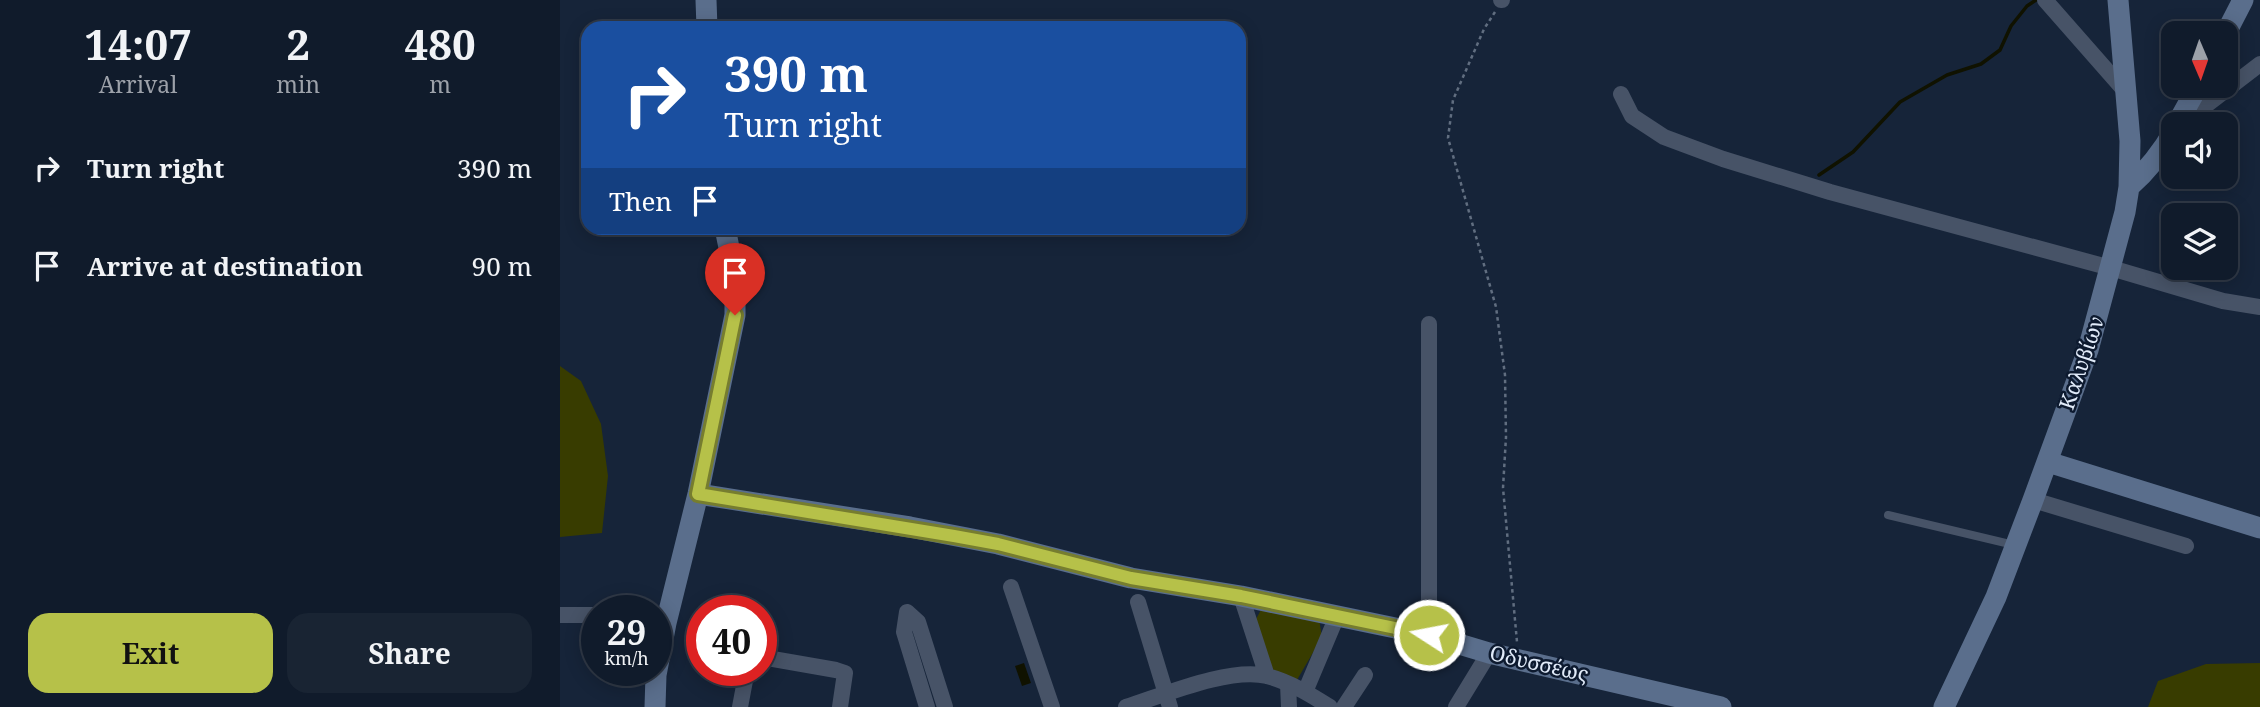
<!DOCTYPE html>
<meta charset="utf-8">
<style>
:root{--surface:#101b2b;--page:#192433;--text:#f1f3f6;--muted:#9ca1a9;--line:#303947;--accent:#b6c149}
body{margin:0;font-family:"Noto Serif",serif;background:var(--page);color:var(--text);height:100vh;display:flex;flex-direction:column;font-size:26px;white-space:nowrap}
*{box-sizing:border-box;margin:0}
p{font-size:23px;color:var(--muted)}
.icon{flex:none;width:38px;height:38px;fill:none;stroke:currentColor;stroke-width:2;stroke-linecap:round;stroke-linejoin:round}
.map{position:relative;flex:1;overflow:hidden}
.drawer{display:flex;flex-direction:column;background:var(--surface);width:560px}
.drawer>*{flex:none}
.banner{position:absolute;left:21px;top:21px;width:665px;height:214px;border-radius:21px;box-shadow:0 4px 18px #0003,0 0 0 2px var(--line);background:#1a4fa0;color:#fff;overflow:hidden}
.needle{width:46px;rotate:178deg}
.controls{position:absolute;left:1601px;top:21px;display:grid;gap:14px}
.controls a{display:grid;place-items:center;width:77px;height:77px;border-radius:14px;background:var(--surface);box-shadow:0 4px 18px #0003,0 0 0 2px var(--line);font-size:35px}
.speed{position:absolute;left:21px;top:595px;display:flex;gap:14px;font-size:35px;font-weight:700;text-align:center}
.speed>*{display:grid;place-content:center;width:91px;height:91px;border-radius:50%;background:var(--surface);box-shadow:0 4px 18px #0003,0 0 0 2px var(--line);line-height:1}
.speed small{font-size:18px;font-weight:400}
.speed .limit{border:10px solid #d22;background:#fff;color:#111}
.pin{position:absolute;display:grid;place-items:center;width:60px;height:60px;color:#fff;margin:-72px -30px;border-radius:50% 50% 50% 0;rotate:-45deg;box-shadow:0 0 7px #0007}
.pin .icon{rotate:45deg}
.me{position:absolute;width:77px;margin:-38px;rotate:281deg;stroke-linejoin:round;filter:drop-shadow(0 0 5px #0008)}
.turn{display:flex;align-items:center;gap:24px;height:147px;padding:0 28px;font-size:32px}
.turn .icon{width:91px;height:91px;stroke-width:2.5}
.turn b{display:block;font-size:49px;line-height:60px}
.then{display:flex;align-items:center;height:66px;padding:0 28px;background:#0003;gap:14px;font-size:26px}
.eta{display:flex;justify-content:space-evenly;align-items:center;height:119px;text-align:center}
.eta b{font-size:42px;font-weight:700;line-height:49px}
.primary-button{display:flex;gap:14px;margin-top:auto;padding:14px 28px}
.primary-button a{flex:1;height:80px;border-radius:21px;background:var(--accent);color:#111;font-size:28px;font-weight:700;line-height:80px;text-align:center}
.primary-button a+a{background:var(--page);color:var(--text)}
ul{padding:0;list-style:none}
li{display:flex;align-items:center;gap:21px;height:98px;padding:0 28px}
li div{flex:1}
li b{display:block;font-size:26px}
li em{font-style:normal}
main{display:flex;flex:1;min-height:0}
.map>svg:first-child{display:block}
</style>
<main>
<section class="drawer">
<div class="eta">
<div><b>14:07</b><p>Arrival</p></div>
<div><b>2</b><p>min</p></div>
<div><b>480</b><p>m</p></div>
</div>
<ul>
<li><svg class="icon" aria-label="right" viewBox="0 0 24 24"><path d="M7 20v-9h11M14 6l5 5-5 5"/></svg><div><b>Turn right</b></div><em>390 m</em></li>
<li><svg class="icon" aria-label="arrive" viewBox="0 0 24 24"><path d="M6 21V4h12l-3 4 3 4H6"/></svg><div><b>Arrive at destination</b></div><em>90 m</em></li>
</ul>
<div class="primary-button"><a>Exit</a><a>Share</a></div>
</section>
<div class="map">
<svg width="1700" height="707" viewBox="0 0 1700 707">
<rect width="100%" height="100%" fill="#162439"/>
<path fill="#383c00" d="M0,366L21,381L41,424L48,476L42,533L0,537Z
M703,606L759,619L762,637L737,680L711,669L695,621Z
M1700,663V707H1588L1598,681L1646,664Z"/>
<path fill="#101200" d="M464,663L471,683L462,686L455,666Z"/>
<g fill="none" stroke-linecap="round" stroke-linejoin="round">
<path stroke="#101200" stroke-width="3.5" d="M1259,175L1293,152L1340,102L1387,75L1421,64L1440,50L1451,26L1467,6L1476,0"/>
<path stroke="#616e80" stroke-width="2.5" stroke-dasharray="3.5 3.5" stroke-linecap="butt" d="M935,12L924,29L893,100L888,138L936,307L945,375L946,437L943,488L957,642"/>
<path stroke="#475367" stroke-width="8" d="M1328,515L1454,545"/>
<path stroke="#475367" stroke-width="16" d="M941,0H942
M1485,0L1565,91
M1061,94L1072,116L1104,137L1163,159L1270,192L1551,268L1663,301L1700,307
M1621,117L1640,110L1700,64
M869,324V635
M1473,500L1626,546
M451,587L492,707
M681,596L707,676
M578,602L610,707
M0,615H37
M201,657L276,670L285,673L280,707
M728,684L729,707
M745,692L777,616
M180,707L187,670
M367,707L344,632L347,612L358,622L385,707
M566,707C604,695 669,667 707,676C730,682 751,695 770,707
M784,707L805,675
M896,707L929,653"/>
<path stroke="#5a6e8c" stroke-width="21" d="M146,0L147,28
M1666,33L1683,0
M1617,124L1638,86
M1569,187C1588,170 1601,154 1614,131
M1488,462L1700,528
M138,494L350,527L438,544L571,578L681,596L869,635L929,653L1161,707
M95,707L96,675L106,623L138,494L175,315V277L165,228
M1384,707L1436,597L1473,500L1528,350L1565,212L1569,187L1570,141L1558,0"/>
</g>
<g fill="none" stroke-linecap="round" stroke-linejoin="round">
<defs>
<path id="route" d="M175,315L138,494L394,536L438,544L571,578L681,596L869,635"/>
</defs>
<use href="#route" stroke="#767d2f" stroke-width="18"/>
<use href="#route" stroke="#b6c149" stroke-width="12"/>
</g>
<g text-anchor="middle" stroke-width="5" stroke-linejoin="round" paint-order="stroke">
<g font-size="21" fill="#e1ebf9" stroke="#0d1a2f">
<text transform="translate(1522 363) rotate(-71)" y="7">Καλυβίων</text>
<text transform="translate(979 664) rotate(13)" y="7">Οδυσσέως</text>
</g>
</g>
</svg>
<div class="controls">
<a><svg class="needle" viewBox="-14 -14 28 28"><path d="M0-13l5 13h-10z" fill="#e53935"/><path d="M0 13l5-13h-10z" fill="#9ca1a9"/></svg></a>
<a><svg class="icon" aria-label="sound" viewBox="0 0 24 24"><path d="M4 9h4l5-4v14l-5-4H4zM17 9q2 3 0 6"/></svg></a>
<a><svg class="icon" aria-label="layers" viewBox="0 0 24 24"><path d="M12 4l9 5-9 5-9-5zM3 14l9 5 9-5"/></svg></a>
</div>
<div class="speed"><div>29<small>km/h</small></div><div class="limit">40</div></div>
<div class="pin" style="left:175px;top:315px;background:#d93025"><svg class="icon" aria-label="arrive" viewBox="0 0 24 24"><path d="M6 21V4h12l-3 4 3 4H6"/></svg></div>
<svg class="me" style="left:869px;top:635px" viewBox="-20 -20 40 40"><circle r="17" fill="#b6c149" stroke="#fff" stroke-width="3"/><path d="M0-11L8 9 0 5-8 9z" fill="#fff"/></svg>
<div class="banner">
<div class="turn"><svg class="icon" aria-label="right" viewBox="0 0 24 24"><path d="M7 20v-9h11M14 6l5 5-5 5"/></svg><div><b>390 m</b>Turn right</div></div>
<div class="then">Then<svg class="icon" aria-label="arrive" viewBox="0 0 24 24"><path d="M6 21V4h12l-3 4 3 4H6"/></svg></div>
</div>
</div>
</main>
